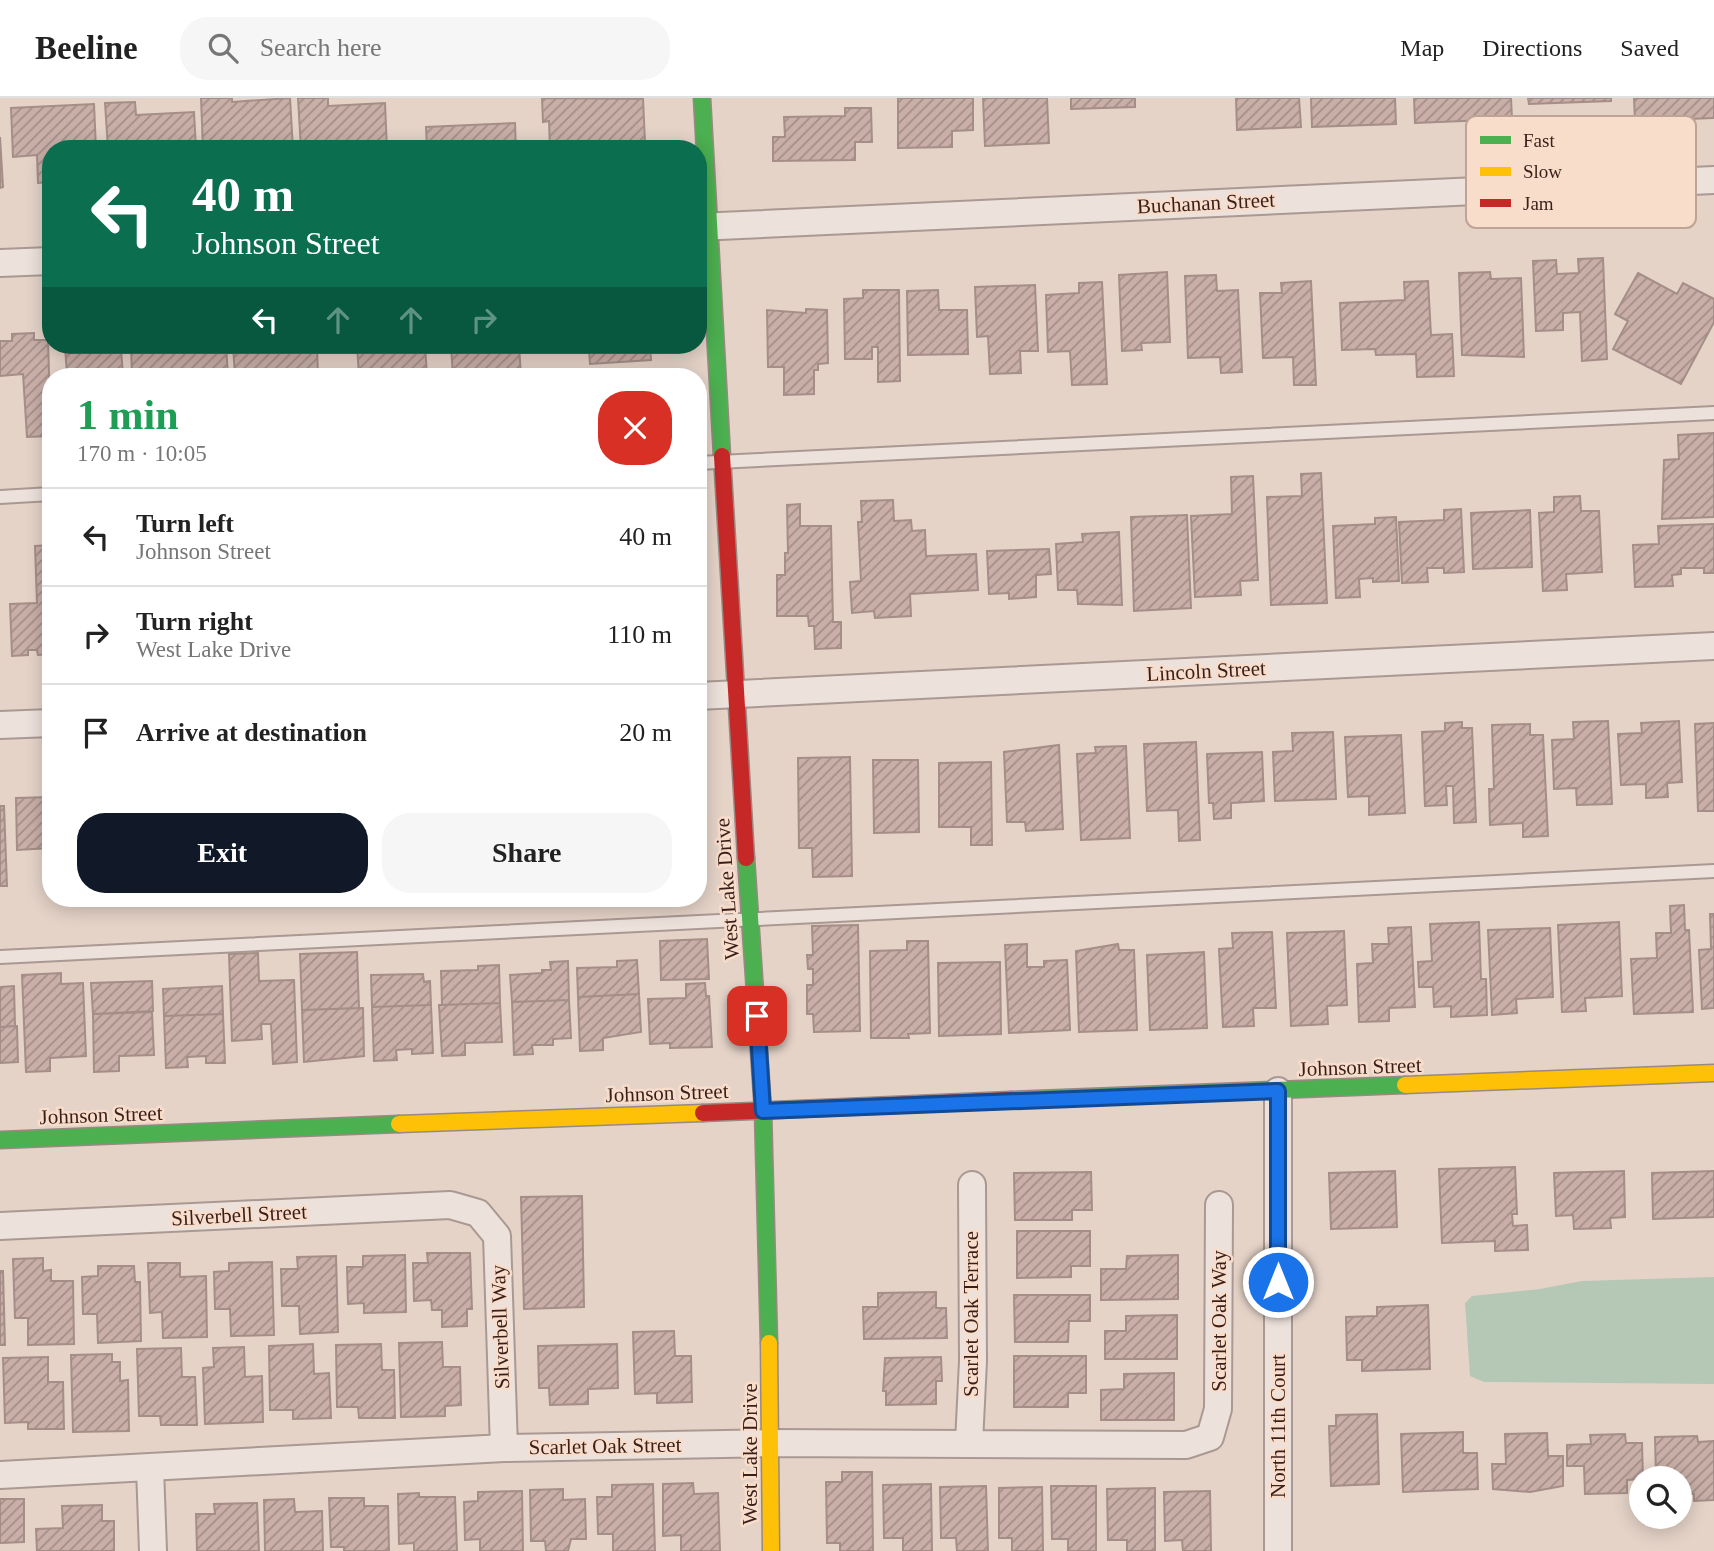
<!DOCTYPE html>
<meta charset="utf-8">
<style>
:root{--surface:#fff;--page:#f6f6f6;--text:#222;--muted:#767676;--line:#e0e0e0;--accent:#111827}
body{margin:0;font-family:"Times New Roman",serif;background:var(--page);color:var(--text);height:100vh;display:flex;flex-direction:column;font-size:26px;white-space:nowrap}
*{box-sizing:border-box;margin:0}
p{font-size:23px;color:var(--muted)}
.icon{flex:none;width:38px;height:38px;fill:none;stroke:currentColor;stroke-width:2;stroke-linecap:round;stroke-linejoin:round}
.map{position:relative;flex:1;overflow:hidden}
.side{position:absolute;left:42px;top:270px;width:665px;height:539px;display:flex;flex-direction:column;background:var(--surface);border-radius:28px;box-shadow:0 4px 18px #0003}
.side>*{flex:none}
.hud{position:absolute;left:42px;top:42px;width:665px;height:214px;border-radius:28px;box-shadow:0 4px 18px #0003;background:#0b6e4f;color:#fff;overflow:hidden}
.tools{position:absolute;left:1629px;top:1368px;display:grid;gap:14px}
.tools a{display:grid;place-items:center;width:63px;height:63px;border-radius:50%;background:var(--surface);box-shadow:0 4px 18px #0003;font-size:35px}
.pin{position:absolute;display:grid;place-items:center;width:60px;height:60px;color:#fff;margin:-30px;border-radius:14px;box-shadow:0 4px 10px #0006}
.me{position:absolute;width:77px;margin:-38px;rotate:0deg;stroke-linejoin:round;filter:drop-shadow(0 0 5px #0008)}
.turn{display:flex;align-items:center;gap:24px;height:147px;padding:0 35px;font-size:32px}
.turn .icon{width:91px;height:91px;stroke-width:2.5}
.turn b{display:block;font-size:49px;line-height:60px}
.lanes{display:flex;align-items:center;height:66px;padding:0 35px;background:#0003;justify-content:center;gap:35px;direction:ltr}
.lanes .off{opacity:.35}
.round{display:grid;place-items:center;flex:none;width:74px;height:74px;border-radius:28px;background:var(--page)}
.overview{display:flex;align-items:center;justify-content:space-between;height:119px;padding:0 35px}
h1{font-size:42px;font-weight:800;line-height:52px;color:#1e9e55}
.cta{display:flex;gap:14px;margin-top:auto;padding:14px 35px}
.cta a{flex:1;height:80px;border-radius:28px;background:var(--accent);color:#fff;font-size:28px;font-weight:800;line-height:80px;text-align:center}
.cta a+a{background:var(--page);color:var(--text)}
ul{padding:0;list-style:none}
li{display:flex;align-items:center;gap:21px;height:98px;padding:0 35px;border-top:2px solid var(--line)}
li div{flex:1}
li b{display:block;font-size:26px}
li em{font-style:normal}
header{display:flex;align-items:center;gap:42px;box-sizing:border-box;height:98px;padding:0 35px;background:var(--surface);border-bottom:2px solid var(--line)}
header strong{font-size:33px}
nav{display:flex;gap:38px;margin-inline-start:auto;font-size:24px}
.search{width:490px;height:63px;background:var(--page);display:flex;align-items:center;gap:18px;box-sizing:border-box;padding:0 24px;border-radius:28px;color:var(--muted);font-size:26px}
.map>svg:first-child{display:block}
</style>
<header>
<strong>Beeline</strong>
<div class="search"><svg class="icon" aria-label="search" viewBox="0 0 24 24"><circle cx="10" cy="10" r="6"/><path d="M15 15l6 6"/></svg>Search here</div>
<nav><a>Map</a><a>Directions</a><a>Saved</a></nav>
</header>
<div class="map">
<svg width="1714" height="1453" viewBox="0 0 1714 1453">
<defs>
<pattern id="building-hatch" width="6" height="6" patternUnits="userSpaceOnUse" patternTransform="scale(1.75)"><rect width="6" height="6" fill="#c9afa8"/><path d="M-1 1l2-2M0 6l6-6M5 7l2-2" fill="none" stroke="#a48e88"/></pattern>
</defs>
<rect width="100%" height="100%" fill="#e5d3c8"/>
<path fill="#b5c7b5" d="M1714,1179V1286L1484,1284L1470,1278L1465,1205L1472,1198L1540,1191L1582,1183Z"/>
<path fill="url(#building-hatch)" stroke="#a58e88" stroke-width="2" d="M201,0H232V4L290,0L293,51H203Z
M298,0H328V8L385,5L387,51H301Z
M542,0L643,1L645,44L612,46V51H550L549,23L543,24Z
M898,0H973V32L952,33V49L898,50Z
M983,0H1047L1049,45L985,48Z
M1071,0H1135V9L1071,11Z
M1236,0H1299L1301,29L1237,32Z
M1311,0H1395L1396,26L1312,29Z
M1414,0H1511L1512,21L1415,25Z
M1528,0H1611V3L1529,6Z
M1634,0H1714V20L1635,23Z
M135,4L136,17L194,14L196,51H108L105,5Z
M94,6L96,51H51V84L38,85L37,57L13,59L11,10Z
M845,10H871L872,44H855V62L773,63V39H785L784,19L845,18Z
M515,25L516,51H427L426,29Z
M0,39L3,89L0,90Z
M1603,160L1607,261L1582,263L1580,214L1563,215V232L1536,233L1533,163L1556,162L1557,176L1579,175L1578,161Z
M1167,174L1170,244L1141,245L1142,252L1122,253L1119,177Z
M1490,174L1491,181L1521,180L1524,259L1462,257L1459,175Z
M1638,175L1677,196L1683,185L1714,201V224L1681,286L1613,251L1628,223L1615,216Z
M1216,177L1217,193L1238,192L1242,274L1221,275L1220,259L1188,260L1185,178Z
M1311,183L1316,287H1294L1293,259L1263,260L1260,195H1282L1281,185Z
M1428,183L1431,237L1452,236L1454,278L1417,279L1416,256L1376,257L1375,251L1342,252L1340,205L1405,202L1404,184Z
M1102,184L1107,286L1072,287L1070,253L1048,254L1046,197L1079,195V185Z
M1035,187L1038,253H1020L1021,275L990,276L988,238L977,239L975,189Z
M863,192H899L900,283L878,284V249H872V261H845L844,201L863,200Z
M938,192L939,212H967L968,256L908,257L907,193Z
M806,211L827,212L828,265L818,266V272H814V296L784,297V269H768L767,212L806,215Z
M34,235V242H48L51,338L27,339L23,276L0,278V243H12V236Z
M65,247H92L93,252L121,251L123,278H67Z
M131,247H226L228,278H132Z
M233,247H264V252L317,249L318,278H235Z
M357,247H425L427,278H359Z
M451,247H519L521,278H453Z
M549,247H650L651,262L590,266L589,251L549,253Z
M1714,335V419L1662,421L1664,362L1679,361L1678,337Z
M1321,375L1327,505L1271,507L1267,399L1302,398L1301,376Z
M1253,378L1258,482L1240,483L1241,497L1195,499L1191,418L1232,416L1231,379Z
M1580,398L1581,413H1599L1602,474L1566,476L1567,492L1543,493L1539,415L1554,414V399Z
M893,402L894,423L911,422L912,433L925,432L926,458L976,456L978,492L910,496L911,518L875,520L874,513L852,515L850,484L861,483L858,424H862L861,403Z
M800,406V428H831L833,524H841V550L815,551L814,528H809L808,518H777V477H785V455H788L787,407Z
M1461,411L1464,474L1444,475V470H1427L1428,484L1402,485L1399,424L1444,422V412Z
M1530,412L1532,469L1473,471L1471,415Z
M1187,417L1191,510L1134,513L1131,419Z
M1396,419L1399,483L1373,484V480L1359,481L1360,499L1336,500L1333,428L1375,426V420Z
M1714,426V475H1704V470H1681V476L1672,477L1673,488L1635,489L1633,447L1659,446L1658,428Z
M1119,434L1122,507L1078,506L1077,492H1058L1056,446L1083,444L1082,436Z
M51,447V556L38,557L37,552H28V557L12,558L10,506L37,505L35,448Z
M1049,451L1051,476L1036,477V499L1009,501V495L989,496L987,453Z
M1608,623L1612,706L1577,707L1576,690L1554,691L1552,642L1574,641L1573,624Z
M1679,623L1682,684L1667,685L1668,699L1646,700V686L1621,687L1618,636L1642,635L1641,625Z
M1462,624V630H1472L1476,724L1454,725L1453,688H1446L1447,707L1425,708L1422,634L1445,633V625Z
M1714,625V713H1698L1695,626Z
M1530,626V637H1543L1548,738L1523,739V725L1490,727L1489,691H1494L1492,627Z
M1333,634L1336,701L1275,703L1273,654L1293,653L1292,635Z
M1401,637L1405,715L1369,717V698L1348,699L1345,639Z
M1196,644L1200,742L1179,743L1178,712L1147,713L1144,646Z
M1059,647L1063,731L1026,733L1025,724H1007L1004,654Z
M1126,648L1130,740L1081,742L1077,656L1096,655L1095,649Z
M1262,654L1264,703L1231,705V720L1214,721L1213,705H1209L1207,656Z
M850,659L852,778L813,779L812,750H799L798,660Z
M873,662H918L919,734L874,735Z
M991,664L992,747H971V729H939V665Z
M51,699V750L17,752L16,700Z
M0,708H4L7,788H0Z
M1684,807L1685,832H1689L1693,914L1634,916L1631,861L1657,860L1656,835H1671L1670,808Z
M1710,816H1714V910L1702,911L1699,852L1711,851Z
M1479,824L1481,881H1486L1487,917L1451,919V908L1434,909L1433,889H1419L1418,864L1432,863L1430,826Z
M1619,824L1622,898L1585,900L1586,913L1562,914L1558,827Z
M858,827L860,933L814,934L813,916H807V887H813V871H808L807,857H813L812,828Z
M1411,829L1415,909L1389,910V923L1359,924L1357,866L1373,865L1372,846H1389L1388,830Z
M1550,830L1553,899L1516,901L1517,915L1492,917L1488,832Z
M1344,833L1347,907L1327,908L1328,926L1291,928L1287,835Z
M1272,834L1276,910H1253L1254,928L1223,929L1219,851L1233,850L1232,835Z
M707,841L709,881L661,882L660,843Z
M907,843H928L930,935L908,936L909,940H871L870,853L907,852Z
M1027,846V869H1044V863L1067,862L1070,932L1009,935L1005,847Z
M1118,846L1119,852H1134L1137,932L1079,934L1076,853Z
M357,854L359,910L302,912L300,856Z
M1204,854L1207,930L1150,932L1147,857Z
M258,855L259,883L294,882L297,964L273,966L271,926H261L262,941L232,943L229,856Z
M637,862L639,896L578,899L577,870L617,869V863Z
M568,863L569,902L512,904L510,877L542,875V872H551L550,864Z
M1000,864L1001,936L939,938L938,865Z
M499,867L500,905L442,907L441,873L478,872V868Z
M61,875V886L83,885L86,958L50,960V973L26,974L22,877Z
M423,876L424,884L430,883L431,907L372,909L371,877Z
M152,883L153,913L93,916L91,885Z
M705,885L706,898H709L712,949L670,950V945L650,946L648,901L686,900V886Z
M14,888L15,928L0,929V889Z
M222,888L223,916L164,918L163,891Z
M639,896L641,934L603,940V952L580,953L578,899Z
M569,902L571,940L553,941V947H532L533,956L514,957L512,904Z
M500,905L502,944L465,945V957L442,958L439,907Z
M431,907L433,955L412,956V951L396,952L397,962L374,963L372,909Z
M363,910L364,958L304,964L302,912Z
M152,914L154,957L119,958V973L94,974L93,916Z
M223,916L225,965H206V958L187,959L188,969L166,970L164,918Z
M17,928L18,964L0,965V929Z
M1515,1069L1517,1116H1512L1513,1128L1527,1127L1528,1152L1495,1153V1143L1442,1145L1439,1071Z
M1395,1073L1397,1129L1331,1131L1329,1075Z
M1624,1073L1625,1119L1610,1120L1611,1130L1574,1131L1573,1117L1556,1118L1554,1075Z
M1714,1073V1119L1653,1121L1652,1075Z
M1091,1074L1092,1112H1072V1122H1015L1014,1075Z
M582,1098L584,1209L524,1211L521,1099Z
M1017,1133H1090V1168H1071V1179L1017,1180Z
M427,1155H470L472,1211H467V1228L442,1229V1212H432L431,1202L414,1203L413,1165H428Z
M405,1157L406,1214L364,1215V1205L348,1206L347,1169H363V1158Z
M1178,1157V1201L1101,1202V1171H1126L1127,1158Z
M336,1158L338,1234L300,1236L299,1208H282L281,1171H298L297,1159Z
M43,1160V1173L51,1172V1183H73L74,1246L28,1247V1220H15L13,1161Z
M272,1164L274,1237L231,1238L230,1211H215L214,1174L229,1173V1165Z
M148,1165H180V1179L206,1178L207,1239L163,1240L162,1214L150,1215Z
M98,1168H134L135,1184H140L141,1243L98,1245L97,1216H83L82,1179L98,1178Z
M0,1173H3L5,1247H0Z
M936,1194V1210H946L947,1240L864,1241L863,1209H878V1195Z
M1014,1197H1090V1223H1069L1068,1244H1015Z
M1428,1207L1430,1271L1362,1273V1262H1347L1346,1219L1377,1218V1209Z
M1177,1217V1261H1105V1233H1126V1218Z
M674,1233L675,1258H691L692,1304L657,1305V1295L635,1296L633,1234Z
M442,1244L443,1269H460L461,1307L445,1308V1318L401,1319L399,1245Z
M313,1246L314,1276L329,1275L331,1320L293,1321V1312H270L269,1248Z
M381,1246L382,1272H394L395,1320H359L358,1309H337L336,1247Z
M617,1246L618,1290L588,1291V1306L550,1307L549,1290H539L538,1248Z
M244,1249L245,1279L262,1278L263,1324L205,1326L203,1270L214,1269L213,1250Z
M181,1250L182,1279H195L197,1327H161L160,1318H139L137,1251Z
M112,1256V1264H120V1283L128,1282L129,1333L73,1334L71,1257Z
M1014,1258H1086V1295H1068V1309H1014Z
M48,1259V1284H63L64,1331H28V1324L5,1325L3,1260Z
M941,1259L942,1283H936V1306L886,1307V1293H883L885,1260Z
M1174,1275V1322H1101V1292L1124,1291V1276Z
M1377,1316L1379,1386L1331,1388L1329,1328H1336V1317Z
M1463,1334V1355H1477L1478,1391L1403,1394L1401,1336Z
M1547,1335L1548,1358H1563V1388L1530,1394L1493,1391L1492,1366H1506L1505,1336Z
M1625,1336L1626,1345H1642L1643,1381L1627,1382V1395L1585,1396L1584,1368H1567V1347L1591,1346L1590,1337Z
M1697,1338L1698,1344L1714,1343V1402L1694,1403V1396H1680V1381H1656L1655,1339Z
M842,1374H872L873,1453H840V1445H827L826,1384H842Z
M693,1385L694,1396L718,1395L720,1453H681V1437L663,1438V1386Z
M653,1386L655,1453H613V1436H598L597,1399H612V1387Z
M931,1386L932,1453H903V1440H884L883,1387Z
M986,1388L988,1453H957L956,1440H941L940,1389Z
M1051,1388H1096V1453H1068V1441H1052Z
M1042,1389L1043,1453H1012V1440H999V1390Z
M1155,1390V1453H1127V1442H1108L1107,1391Z
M563,1391V1402L585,1401L586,1441H571L568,1453H546L545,1443H531L530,1392Z
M522,1393L523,1453H480V1441L465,1442L464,1404L478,1403V1394Z
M1210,1393L1211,1453H1183L1182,1442L1165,1443L1164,1394Z
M419,1395V1399H455L457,1453H414V1445L399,1446L398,1396Z
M329,1400H364V1408H388L389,1453H344V1449H331Z
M0,1401H24V1444L0,1445Z
M294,1401L295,1414L322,1413L323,1453H265L264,1402Z
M257,1405L259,1453H197L196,1416H215L214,1406Z
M102,1407V1423H114V1453H37L36,1431L63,1430L62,1408Z"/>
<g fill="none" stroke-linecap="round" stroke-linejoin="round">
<defs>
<path id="lane" d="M698,365L1714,315
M0,399L51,396
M0,859L1714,773"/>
<path id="street" d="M698,129L1714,82
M0,165L51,163
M698,598L1714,548
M0,627L51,625
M0,1128L450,1107L478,1115L497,1138L504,1350
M969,1345L973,1263L972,1087
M150,1370L153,1453
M0,1377L504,1350L772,1345L1186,1347L1210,1339L1218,1311L1219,1107
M1278,1453V993"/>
<path id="fast" d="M702,0L722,358
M746,760L763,1013L769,1245
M1011,1002L1405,987
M0,1042L399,1026"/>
<path id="slow" d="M1405,987L1714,975
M399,1026L703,1015
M769,1245L771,1453"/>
<path id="jam" d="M722,358L746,760
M703,1015L1011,1002"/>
</defs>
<use href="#lane" stroke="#aa9992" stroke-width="16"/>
<use href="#street" stroke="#aa9992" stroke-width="30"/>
<use href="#fast" stroke="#998982" stroke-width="19"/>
<use href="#slow" stroke="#998982" stroke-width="19"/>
<use href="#jam" stroke="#998982" stroke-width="19"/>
<use href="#lane" stroke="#ece1db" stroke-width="12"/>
<use href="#street" stroke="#ece1db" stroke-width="26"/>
<use href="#fast" stroke="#4caf50" stroke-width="16"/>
<use href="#slow" stroke="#ffc107" stroke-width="16"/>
<use href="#jam" stroke="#c62828" stroke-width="16"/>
</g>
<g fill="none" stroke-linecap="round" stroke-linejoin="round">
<defs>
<path id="route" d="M757,918L763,1013L1278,993V1184"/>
</defs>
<use href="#route" stroke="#114b97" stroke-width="18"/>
<use href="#route" stroke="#1a73e8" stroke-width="12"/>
</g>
<g text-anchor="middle" stroke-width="5" stroke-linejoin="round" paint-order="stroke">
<g font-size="21" fill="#381f1a" stroke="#f9ddcb">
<text transform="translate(1206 105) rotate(-3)" y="7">Buchanan Street</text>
<text transform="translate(1206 573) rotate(-3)" y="7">Lincoln Street</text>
<text transform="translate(727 791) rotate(-94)" y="7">West Lake Drive</text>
<text transform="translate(1360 969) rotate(-2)" y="7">Johnson Street</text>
<text transform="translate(667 995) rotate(-2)" y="7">Johnson Street</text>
<text transform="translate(101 1017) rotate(-2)" y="7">Johnson Street</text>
<text transform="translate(239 1117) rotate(-3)" y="7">Silverbell Street</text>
<text transform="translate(971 1216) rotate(-90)" y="7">Scarlet Oak Terrace</text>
<text transform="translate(1219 1223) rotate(-90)" y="7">Scarlet Oak Way</text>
<text transform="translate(500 1229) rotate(-92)" y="7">Silverbell Way</text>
<text transform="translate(1278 1328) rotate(-90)" y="7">North 11th Court</text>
<text transform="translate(605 1348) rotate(-1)" y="7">Scarlet Oak Street</text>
<text transform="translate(750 1356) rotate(-90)" y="7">West Lake Drive</text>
</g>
</g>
<rect x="1466" y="18" width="230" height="112" rx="10" fill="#f9ddcb" stroke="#bfa496" stroke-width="2"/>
<rect x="1480" y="38" width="31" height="8" fill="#4caf50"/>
<rect x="1480" y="69" width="31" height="9" fill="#ffc107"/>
<rect x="1480" y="101" width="31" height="8" fill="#c62828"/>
<g font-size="19" fill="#381f1a">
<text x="1523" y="49">Fast</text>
<text x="1523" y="80">Slow</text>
<text x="1523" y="112">Jam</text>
</g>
</svg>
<div class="tools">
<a><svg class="icon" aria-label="search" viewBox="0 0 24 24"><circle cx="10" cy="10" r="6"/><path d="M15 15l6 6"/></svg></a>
</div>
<div class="pin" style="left:757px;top:918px;background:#d93025"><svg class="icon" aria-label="arrive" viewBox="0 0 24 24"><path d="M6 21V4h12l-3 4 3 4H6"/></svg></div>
<svg class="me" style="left:1278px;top:1184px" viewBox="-20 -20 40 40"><circle r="17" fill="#1a73e8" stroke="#fff" stroke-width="3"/><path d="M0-11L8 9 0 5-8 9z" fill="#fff"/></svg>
<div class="hud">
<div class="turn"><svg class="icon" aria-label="left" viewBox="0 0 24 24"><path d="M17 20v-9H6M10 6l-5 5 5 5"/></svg><div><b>40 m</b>Johnson Street</div></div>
<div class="lanes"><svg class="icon" aria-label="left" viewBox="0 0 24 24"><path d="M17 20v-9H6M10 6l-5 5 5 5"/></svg><svg class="icon off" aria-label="ahead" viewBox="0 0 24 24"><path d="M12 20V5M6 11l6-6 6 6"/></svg><svg class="icon off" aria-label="ahead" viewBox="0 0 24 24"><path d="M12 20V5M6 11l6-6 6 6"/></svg><svg class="icon off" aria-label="right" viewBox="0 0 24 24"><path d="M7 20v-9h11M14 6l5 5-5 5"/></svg></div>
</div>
<section class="side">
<div class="overview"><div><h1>1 min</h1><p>170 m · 10:05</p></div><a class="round" style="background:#d93025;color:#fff"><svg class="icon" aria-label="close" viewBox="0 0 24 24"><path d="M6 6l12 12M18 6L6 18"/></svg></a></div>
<ul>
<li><svg class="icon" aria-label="left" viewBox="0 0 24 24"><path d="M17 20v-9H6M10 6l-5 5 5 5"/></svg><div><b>Turn left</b><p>Johnson Street</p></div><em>40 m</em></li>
<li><svg class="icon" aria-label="right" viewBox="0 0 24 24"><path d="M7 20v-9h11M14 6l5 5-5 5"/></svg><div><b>Turn right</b><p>West Lake Drive</p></div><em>110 m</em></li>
<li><svg class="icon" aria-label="arrive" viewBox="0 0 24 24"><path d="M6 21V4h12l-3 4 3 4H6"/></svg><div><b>Arrive at destination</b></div><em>20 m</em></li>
</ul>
<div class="cta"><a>Exit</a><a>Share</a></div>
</section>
</div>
